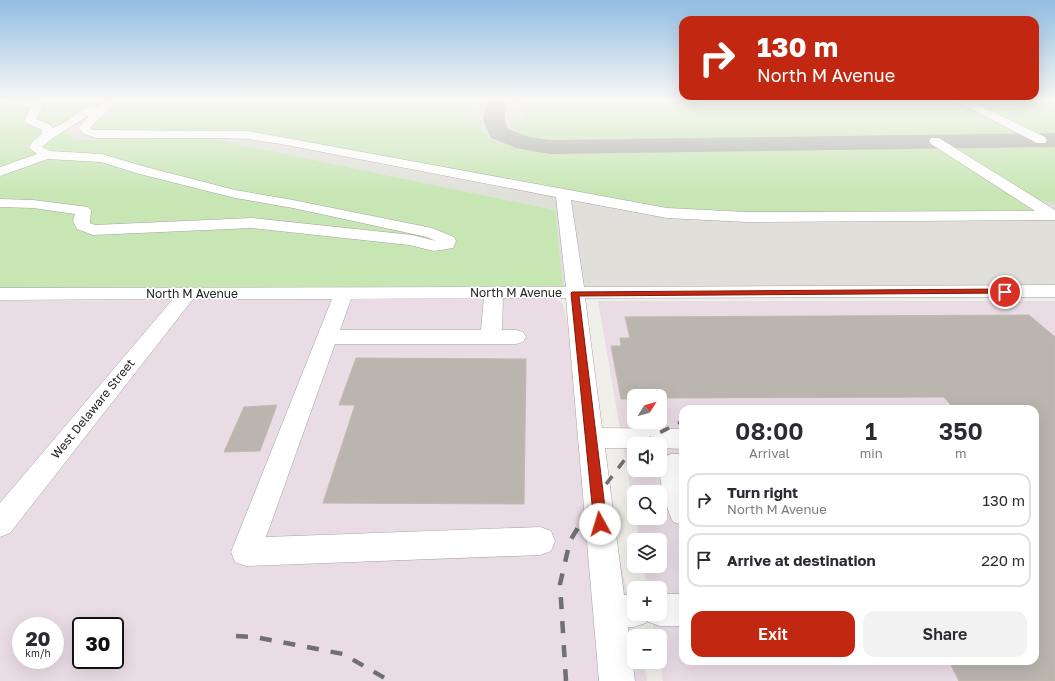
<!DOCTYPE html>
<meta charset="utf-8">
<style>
:root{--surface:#fff;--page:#f2f2f3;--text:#2b2b33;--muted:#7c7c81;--line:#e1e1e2;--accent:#c22711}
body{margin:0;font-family:"Golos Text",sans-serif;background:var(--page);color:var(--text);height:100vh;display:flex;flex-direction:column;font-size:15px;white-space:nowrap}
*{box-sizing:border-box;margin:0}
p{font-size:13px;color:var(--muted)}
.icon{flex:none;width:22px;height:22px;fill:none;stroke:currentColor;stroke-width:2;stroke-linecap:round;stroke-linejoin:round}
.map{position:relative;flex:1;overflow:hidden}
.details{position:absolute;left:679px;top:405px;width:360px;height:260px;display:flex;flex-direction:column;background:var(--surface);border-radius:12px;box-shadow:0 4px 16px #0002}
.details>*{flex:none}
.hud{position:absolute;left:679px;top:16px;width:360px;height:84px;border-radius:12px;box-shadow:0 4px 16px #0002;background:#c22711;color:#fff;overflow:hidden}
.needle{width:26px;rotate:53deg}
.tools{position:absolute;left:627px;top:389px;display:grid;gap:8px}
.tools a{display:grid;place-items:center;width:40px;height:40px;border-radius:8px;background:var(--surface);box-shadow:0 4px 16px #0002;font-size:20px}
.speed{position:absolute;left:12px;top:617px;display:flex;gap:8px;font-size:20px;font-weight:700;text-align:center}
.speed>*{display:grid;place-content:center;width:52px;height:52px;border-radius:50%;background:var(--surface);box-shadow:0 4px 16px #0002;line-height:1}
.speed small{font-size:10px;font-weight:400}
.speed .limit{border:2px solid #111;border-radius:6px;background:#fff;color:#111}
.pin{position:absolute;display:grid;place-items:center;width:34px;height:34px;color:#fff;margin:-17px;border:2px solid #fff;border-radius:50%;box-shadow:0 1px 4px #0007}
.me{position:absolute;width:44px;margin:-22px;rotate:354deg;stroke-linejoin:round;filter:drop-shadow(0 0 3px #0008)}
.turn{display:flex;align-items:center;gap:14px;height:84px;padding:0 12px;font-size:18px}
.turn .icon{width:52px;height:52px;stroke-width:2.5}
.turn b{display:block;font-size:28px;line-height:34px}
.eta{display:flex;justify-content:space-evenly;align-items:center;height:68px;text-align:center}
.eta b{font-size:24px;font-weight:600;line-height:28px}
.primary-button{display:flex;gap:8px;margin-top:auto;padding:8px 12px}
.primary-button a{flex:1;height:46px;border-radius:12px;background:var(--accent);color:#fff;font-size:16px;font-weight:600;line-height:46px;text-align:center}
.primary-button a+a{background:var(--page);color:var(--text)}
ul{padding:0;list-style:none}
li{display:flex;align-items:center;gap:12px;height:54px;margin:0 8px 6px;padding:0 4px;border:2px solid var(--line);border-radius:12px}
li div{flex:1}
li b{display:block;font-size:15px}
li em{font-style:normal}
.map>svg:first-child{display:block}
</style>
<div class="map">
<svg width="1055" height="681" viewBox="0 0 1055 681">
<rect width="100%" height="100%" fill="#f1efe9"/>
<path fill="#eadce5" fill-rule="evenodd" d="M555,298L563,304L637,636H634V662H643L647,681H0V301ZM21,626H55V660H21ZM81,626H115V660H81Z
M598,301H1055V681H663L660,662V636H655L652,614H660V588H647L643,566H660V540H639L635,518H660V492H634V510ZM634,396H660V422H634ZM683,409H1035V661H683ZM634,444H660V470H634Z"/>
<path fill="#e0dfda" d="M105,99H1055V286L589,287L563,286L554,210L203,137L75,140L64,131Z"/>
<path fill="#c7e6b4" d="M0,99H105L64,131L75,140L203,137L555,210L563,286L345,288H0Z
M119,99H474L471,120H482C482,124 481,129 483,132C491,145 527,150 540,152L926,147L944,151L1032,209L1018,213L723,214L639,206L277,136L248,133L93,130L90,126L96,118L110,117L115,113H102Z
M526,99H1055V135L540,140C528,137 517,136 510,124V119H524L521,108Z
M1055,146V203L1039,200L958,150L963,147Z"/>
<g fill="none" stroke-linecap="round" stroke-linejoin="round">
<path fill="#b0b0ac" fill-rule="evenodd" d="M486,99H506L505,120L508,129L529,137L550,140L1055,133V147L550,154L516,148L491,138L483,120Z"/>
</g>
<path fill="#bab6af" stroke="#c2b9ad" d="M1029,315L1055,337V681H959L949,661H1035V409H954L944,397L660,398V396H634V399H621L611,346H621L620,338H630L625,317Z
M356,358L526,359L524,504L323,503L355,405H339Z
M277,405L260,451L224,452L244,407Z"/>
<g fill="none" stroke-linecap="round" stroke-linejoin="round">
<defs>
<path id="minor" d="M0,99H25L40,103L42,108L36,119L49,124L53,128L67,121L89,105L93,104L98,107L107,99H119L90,128L92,130L248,131L667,208L747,212L1035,211L931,144L929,141L931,138H939L1055,210V220L747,222L667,218L571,200L584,287L1055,285V297L585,298L602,428L683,429V449L660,448V444H634V448H605L624,595H634V614H660V594H683V626H660L648,622L647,619L646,623L634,627H628L635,681H599L566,298H503L502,330H516L523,332L526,337L523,342L516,344H335L266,537L540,527L551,531L555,541L551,551L540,555L246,566L235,562L231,552L332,299H193L10,533L0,537V503L173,299L0,300V288L566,287L556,197L281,144L248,139L218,138H96L84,134L78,128L89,115C74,126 56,134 42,147L50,151L102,154L146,167L235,190L293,200L432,228L454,237L456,241L453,248L434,251L409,245L252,228L93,235L77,229L73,221L75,214L33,208L0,207V199L33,200L88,207L91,210L90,223L95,225L252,218L412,235L436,241L427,237L293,208L235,198L136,173L101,162L48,159L0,176V167L37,154L29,148L32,142L41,135L42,130L26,123L24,121L31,107L0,103ZM484,298L481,330H340L351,299Z
M952,99H966L1045,137L1047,140L1045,143H1037Z
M671,454H683V525L673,522C666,508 655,470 662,458Z"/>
</defs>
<use href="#minor" stroke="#a3a3a3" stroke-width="1"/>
<use href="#minor" fill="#fff" fill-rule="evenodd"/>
<path stroke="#707070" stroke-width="3.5" stroke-dasharray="10 10" stroke-linecap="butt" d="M644,444L655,435L683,421
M594,500L626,458L634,452"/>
<path stroke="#707070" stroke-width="4.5" stroke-dasharray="12 12" stroke-linecap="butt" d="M236,636L255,637L343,654L390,681
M566,681L560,584L570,541L595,499"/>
</g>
<linearGradient id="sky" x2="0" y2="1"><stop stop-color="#91bde3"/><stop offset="0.51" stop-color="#f9f8f5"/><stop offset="1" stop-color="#f9f8f5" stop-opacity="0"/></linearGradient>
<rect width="1055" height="195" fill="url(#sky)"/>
<path fill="#c22711" stroke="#7e190b" d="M1005,289L1008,290V293L579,296L607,524L605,528L600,530L596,528L594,524L571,293L572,292Z"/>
<g text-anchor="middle" stroke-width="3.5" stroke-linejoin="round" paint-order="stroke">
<g font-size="12" fill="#222" stroke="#fff">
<text x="516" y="297">North M Avenue</text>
<text x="192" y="298">North M Avenue</text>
<text transform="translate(93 409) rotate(-51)" y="4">West Delaware Street</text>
</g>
</g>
</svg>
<div class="tools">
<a><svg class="needle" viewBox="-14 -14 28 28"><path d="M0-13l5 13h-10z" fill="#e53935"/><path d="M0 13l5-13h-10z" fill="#7c7c81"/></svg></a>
<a><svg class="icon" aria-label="sound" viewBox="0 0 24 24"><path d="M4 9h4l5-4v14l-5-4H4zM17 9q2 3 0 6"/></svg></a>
<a><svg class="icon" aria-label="search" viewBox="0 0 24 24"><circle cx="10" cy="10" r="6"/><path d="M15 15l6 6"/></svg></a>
<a><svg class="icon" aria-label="layers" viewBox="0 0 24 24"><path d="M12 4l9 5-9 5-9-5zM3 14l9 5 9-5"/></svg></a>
<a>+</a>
<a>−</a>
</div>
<div class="speed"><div>20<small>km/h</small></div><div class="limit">30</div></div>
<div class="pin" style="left:1005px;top:292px;background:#d93025"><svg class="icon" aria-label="arrive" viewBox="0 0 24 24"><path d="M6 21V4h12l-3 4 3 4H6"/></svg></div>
<svg class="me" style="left:600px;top:524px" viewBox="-20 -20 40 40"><circle r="19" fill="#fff"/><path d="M0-13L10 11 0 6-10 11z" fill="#c22711"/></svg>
<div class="hud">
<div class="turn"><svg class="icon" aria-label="right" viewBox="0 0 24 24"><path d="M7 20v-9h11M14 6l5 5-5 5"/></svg><div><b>130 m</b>North M Avenue</div></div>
</div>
<section class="details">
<div class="eta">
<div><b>08:00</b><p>Arrival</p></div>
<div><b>1</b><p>min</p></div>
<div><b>350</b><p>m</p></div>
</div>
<ul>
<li><svg class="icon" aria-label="right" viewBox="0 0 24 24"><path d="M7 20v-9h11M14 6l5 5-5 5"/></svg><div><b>Turn right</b><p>North M Avenue</p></div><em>130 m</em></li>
<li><svg class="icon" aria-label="arrive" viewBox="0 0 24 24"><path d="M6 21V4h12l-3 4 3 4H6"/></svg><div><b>Arrive at destination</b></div><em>220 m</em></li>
</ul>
<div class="primary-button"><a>Exit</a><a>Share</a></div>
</section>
</div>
